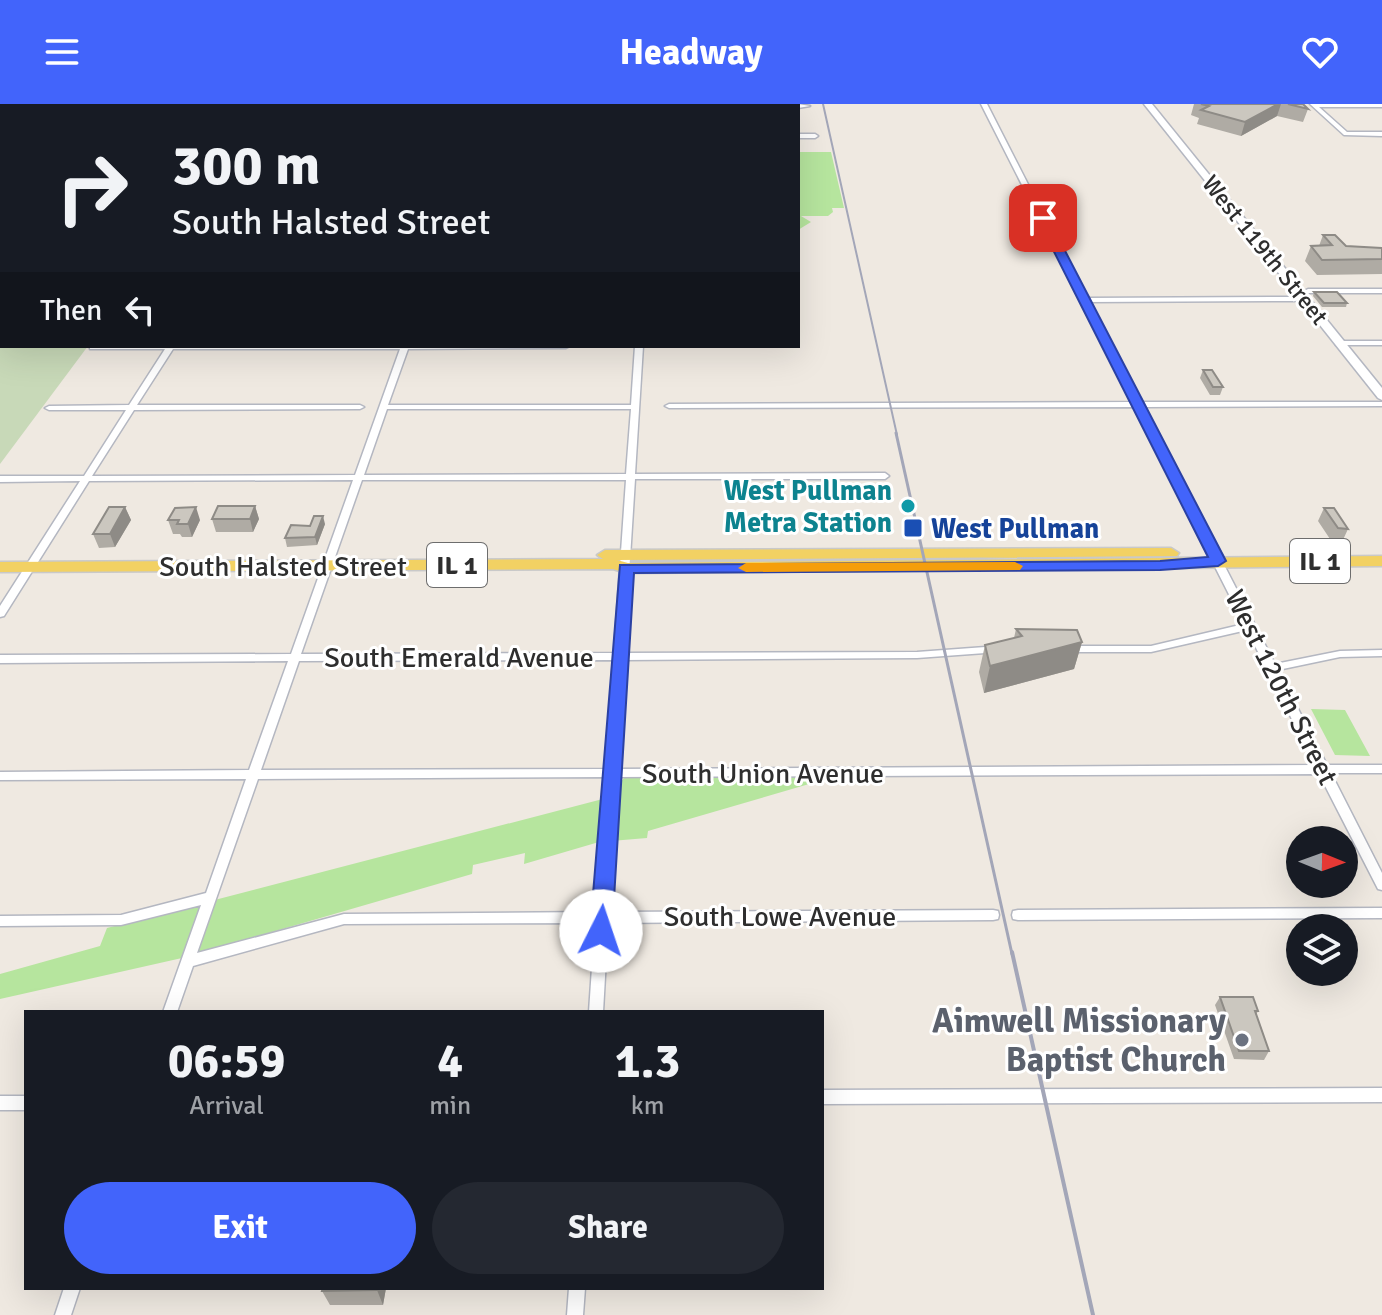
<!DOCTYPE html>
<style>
:root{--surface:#171b24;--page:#242831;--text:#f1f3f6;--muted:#9ea1a6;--accent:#4264fb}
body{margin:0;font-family:Signika,sans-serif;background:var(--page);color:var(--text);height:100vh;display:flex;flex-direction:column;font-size:30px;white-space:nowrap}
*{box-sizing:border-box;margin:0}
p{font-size:26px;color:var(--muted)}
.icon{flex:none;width:44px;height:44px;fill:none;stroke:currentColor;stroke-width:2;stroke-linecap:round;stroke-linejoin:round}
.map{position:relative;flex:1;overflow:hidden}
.details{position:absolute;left:24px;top:906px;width:800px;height:280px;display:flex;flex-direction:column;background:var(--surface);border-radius:0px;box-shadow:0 8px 32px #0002}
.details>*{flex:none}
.guide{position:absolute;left:0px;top:0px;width:800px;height:244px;box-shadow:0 8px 32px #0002;background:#171b24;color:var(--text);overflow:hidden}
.needle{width:52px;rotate:91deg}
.buttons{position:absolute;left:1286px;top:722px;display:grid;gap:16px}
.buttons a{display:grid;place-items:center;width:72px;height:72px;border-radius:50%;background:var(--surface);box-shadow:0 8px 32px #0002;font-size:40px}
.pin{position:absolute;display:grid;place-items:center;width:68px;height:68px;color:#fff;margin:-34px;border-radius:16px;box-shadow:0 4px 12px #0006}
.me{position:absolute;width:88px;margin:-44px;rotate:4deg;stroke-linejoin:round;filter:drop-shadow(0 0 6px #0008)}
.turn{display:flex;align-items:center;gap:28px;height:168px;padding:0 40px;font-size:36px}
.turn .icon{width:104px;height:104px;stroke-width:2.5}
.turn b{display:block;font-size:56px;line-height:68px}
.then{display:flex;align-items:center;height:76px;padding:0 40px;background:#0003;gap:16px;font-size:30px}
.eta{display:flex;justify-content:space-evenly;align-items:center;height:136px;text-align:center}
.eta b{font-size:48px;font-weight:700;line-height:56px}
.button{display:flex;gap:16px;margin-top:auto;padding:16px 40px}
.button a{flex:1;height:92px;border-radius:48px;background:var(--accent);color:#fff;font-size:32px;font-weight:700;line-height:92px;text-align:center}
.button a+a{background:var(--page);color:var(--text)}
header{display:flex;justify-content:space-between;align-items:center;height:104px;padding:0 40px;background:var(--accent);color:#fff;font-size:36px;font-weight:700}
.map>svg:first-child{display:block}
</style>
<header><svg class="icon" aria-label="menu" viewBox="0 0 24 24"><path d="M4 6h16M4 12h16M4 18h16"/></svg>Headway<svg class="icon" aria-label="heart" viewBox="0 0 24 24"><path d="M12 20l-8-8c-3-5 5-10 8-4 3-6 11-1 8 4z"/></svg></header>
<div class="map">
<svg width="1382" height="1211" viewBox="0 0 1382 1211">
<rect width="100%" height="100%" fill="#efe9e1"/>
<path fill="#b6e59e" d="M798,48H831L844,104H832L833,108L828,112H801L811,118L798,126Z
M1311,605L1345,606L1370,652L1335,651Z
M833,673L648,727L647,734L599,738L524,760L525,749L473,761L472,770L182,854L0,895V870L100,842L107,824L618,691V681L624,674Z"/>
<path fill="#c8d9b8" d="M0,240L88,242L0,360Z"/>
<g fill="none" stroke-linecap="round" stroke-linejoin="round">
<defs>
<path id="street" d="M156,0H162L160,2H154Z
M321,0H327L326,2H320Z
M485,0H491V2H485Z
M651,0H657L656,2H650Z
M798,0L810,2L798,4V2H795Z
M981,0H987L1086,194L1293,193L1308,185H1382V189H1309L1295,197L1089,198L1140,298H1382V302L1143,303L1275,560L1340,547L1382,546V552L1340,553L1278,566L1327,661H1382V669H1331L1382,769V786L1378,785L1319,670L617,673L609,808L993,806L998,807L999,811L998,815L993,816L608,819L603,908H589L595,819L344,820L193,862L177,908H163L201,801L121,821L0,822V812L121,811L206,789L246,675L0,676V668L249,666L288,557L0,559V551L291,550L353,376L89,377L4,512L0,513V502L80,377L0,378V372H84L126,306H49L45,304L49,302L129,301L165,245H90V242H570L566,244L408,245L388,301H631L635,242H643L635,370L885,369L889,372L885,375H635L624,549L917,548L999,542L1004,545L999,548L917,554L624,556L617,665L1315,661L1247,526L1151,548H1068L1063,545L1068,542H1151L1244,520L1134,303L669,304L665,302L669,300L1132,298ZM173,245H400L355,371L92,372L134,306L360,305L364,303L360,301H137ZM387,305H631L626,370L364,371ZM362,376H626L614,549L301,550ZM613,556L606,665L261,666L299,557ZM605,673L596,808L344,810L197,849L258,675Z
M1310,0H1382V3H1319L1347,28H1382V32L1344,31Z
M0,2H2V6H0Z
M0,30H2V34H0Z
M798,30H815L818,32L815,34H798Z
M0,174H2V180H0Z
M0,188H2V192H0Z
M1336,237H1382V241H1336Z
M1382,804V814L1018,816L1013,815L1012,811L1013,807L1018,806Z
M1382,984V998L822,1000V986Z
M0,992H26V1006H0Z
M64,1184H80L71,1211H55Z
M569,1184H585L583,1211H567Z"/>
<path id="secondary" d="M1144,0H1152L1382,284V296L1378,294Z"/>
<path id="primary" d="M1171,444L1179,449L1177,452L617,456L628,459L1382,452V462L626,469L613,465L0,468V458L603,455L597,451L605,446Z"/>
</defs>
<use href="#street" stroke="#b4b7c1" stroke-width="3"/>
<use href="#secondary" stroke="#b4b7c1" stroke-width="3"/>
<use href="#primary" stroke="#c9c9c9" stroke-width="3"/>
<use href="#street" fill="#fff" fill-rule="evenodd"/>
<use href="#secondary" fill="#fff" fill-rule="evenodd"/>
<use href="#primary" fill="#f2d163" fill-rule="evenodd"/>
<path stroke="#a3a6b8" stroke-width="2" d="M823,0L897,331"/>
<path stroke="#a3a6b8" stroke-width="3" d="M896,329L1012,850"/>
<path stroke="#a3a6b8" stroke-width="4" d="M1012,848L1093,1211"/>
</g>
<path fill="#afaba4" d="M1194,0H1303L1308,5L1303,18L1277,12L1241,32L1197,20L1199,14L1191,11Z
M1323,131L1346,142L1382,155V170L1317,171L1305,157L1311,142H1319Z
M1314,188L1347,199L1346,203H1322L1313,192Z
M1203,266L1223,283L1220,291H1210L1200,274Z
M255,402L259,415L253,428H216L212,415Z
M125,403L131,416L115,443L99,444L93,430Z
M1324,404L1348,425L1342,438H1332L1318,417Z
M168,416H200L192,433H182L180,430H173Z
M325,420L317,441L287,443L285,434L310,422Z
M1016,525L1082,538L1074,565L984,589L979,568L985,541L1014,534Z
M1220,893L1258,907L1256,911L1269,947L1264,956L1234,955L1215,901Z
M386,1184L383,1201H330L322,1187Z"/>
<path fill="#8e8b86" d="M1278,0H1281L1277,12L1241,32L1245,18Z
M255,402L259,415L253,428L250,415Z
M125,403L131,416L115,443L110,430Z
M196,403L200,416L192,433L188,420Z
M323,412L325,420L317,441L315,433Z
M1082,538L1074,565L984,589L990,562Z
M377,1184H386L383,1201L377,1186Z"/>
<path fill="#cbc7bf" stroke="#8e8b86" stroke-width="2" d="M1201,0H1278L1245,18L1201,6L1209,2Z
M1288,0H1303L1308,5Z
M1323,131H1335L1346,142L1382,144V155L1322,156L1311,142L1332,141Z
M1314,188H1337L1347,199H1324Z
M1203,266H1212L1223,283H1213Z
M218,402H255L250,415H212Z
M109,403H125L110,430H93Z
M196,403L188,420H177L179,416H168L175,404Z
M1324,404H1334L1348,425L1338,424Z
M314,412H323L315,433L285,434L291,421L310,422Z
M1016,525L1077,526L1082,538L990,562L985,541L1022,532Z
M1220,893H1253L1258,907H1255L1269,947H1239Z
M323,1184H377V1186L322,1187Z"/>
<path fill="#4264fb" stroke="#2b41a3" stroke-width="2" d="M1043,110L1048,114L1226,457L1218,462L1160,466L634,469L612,827L609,834L601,836L594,834L590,827L620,461L1160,457L1208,453L1037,114Z"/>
<path fill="#f59e0b" d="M1015,458L1023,462L1020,466L746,468L738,464L746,459Z"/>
<circle fill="#0f9aa8" stroke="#fff" stroke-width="3" cx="908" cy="402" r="8"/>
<rect fill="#1a4fb4" stroke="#fff" stroke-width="3" x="903" y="414" width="20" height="20" rx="4"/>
<circle fill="#6b7280" stroke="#fff" stroke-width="3" cx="1242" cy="936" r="8"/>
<g text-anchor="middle" stroke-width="6" stroke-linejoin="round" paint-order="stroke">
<g font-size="24" fill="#2e2e2e" stroke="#fff">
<text transform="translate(1265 146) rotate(51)" y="8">West 119th Street</text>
</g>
<g fill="#fff" stroke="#6d6d6d" stroke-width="2">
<rect x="1290" y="435" width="60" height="44" rx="6"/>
<rect x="427" y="439" width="60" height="44" rx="6"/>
</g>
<g font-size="26" font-weight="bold" fill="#2e2e2e">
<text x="1320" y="466">IL 1</text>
<text x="457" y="470">IL 1</text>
</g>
<g font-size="28" font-weight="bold" fill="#0d838f" stroke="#fff" text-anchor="end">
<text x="892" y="396">West Pullman<tspan x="892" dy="32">Metra Station</tspan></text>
</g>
<g font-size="28" font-weight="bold" fill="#164399" stroke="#fff" text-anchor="start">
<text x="931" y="434">West Pullman</text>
</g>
<g font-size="28" fill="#2e2e2e" stroke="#fff">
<text x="283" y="472">South Halsted Street</text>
<text x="459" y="563">South Emerald Avenue</text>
<text transform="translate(1282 583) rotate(63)" y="10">West 120th Street</text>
<text x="763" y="679">South Union Avenue</text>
<text x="780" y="822">South Lowe Avenue</text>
</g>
<g font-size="34" font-weight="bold" fill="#5b616d" stroke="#fff" text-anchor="end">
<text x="1226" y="928">Aimwell Missionary<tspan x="1226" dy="39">Baptist Church</tspan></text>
</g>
</g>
</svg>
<div class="buttons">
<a><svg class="needle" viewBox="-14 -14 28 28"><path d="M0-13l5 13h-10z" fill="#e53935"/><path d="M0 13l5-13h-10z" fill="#9ea1a6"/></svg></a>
<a><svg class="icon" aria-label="layers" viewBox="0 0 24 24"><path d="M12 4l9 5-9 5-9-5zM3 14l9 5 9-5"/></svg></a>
</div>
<div class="pin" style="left:1043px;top:114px;background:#d93025"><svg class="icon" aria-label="arrive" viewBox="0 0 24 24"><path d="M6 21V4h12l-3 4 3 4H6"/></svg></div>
<svg class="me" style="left:601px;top:827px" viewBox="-20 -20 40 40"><circle r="19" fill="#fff"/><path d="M0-13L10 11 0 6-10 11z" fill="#4264fb"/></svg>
<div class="guide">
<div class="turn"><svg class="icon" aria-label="right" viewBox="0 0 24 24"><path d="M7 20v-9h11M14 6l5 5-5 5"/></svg><div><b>300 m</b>South Halsted Street</div></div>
<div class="then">Then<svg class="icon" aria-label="left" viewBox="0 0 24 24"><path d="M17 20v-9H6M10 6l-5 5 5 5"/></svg></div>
</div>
<section class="details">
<div class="eta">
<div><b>06:59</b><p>Arrival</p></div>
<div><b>4</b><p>min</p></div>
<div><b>1.3</b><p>km</p></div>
</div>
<div class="button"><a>Exit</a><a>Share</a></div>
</section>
</div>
